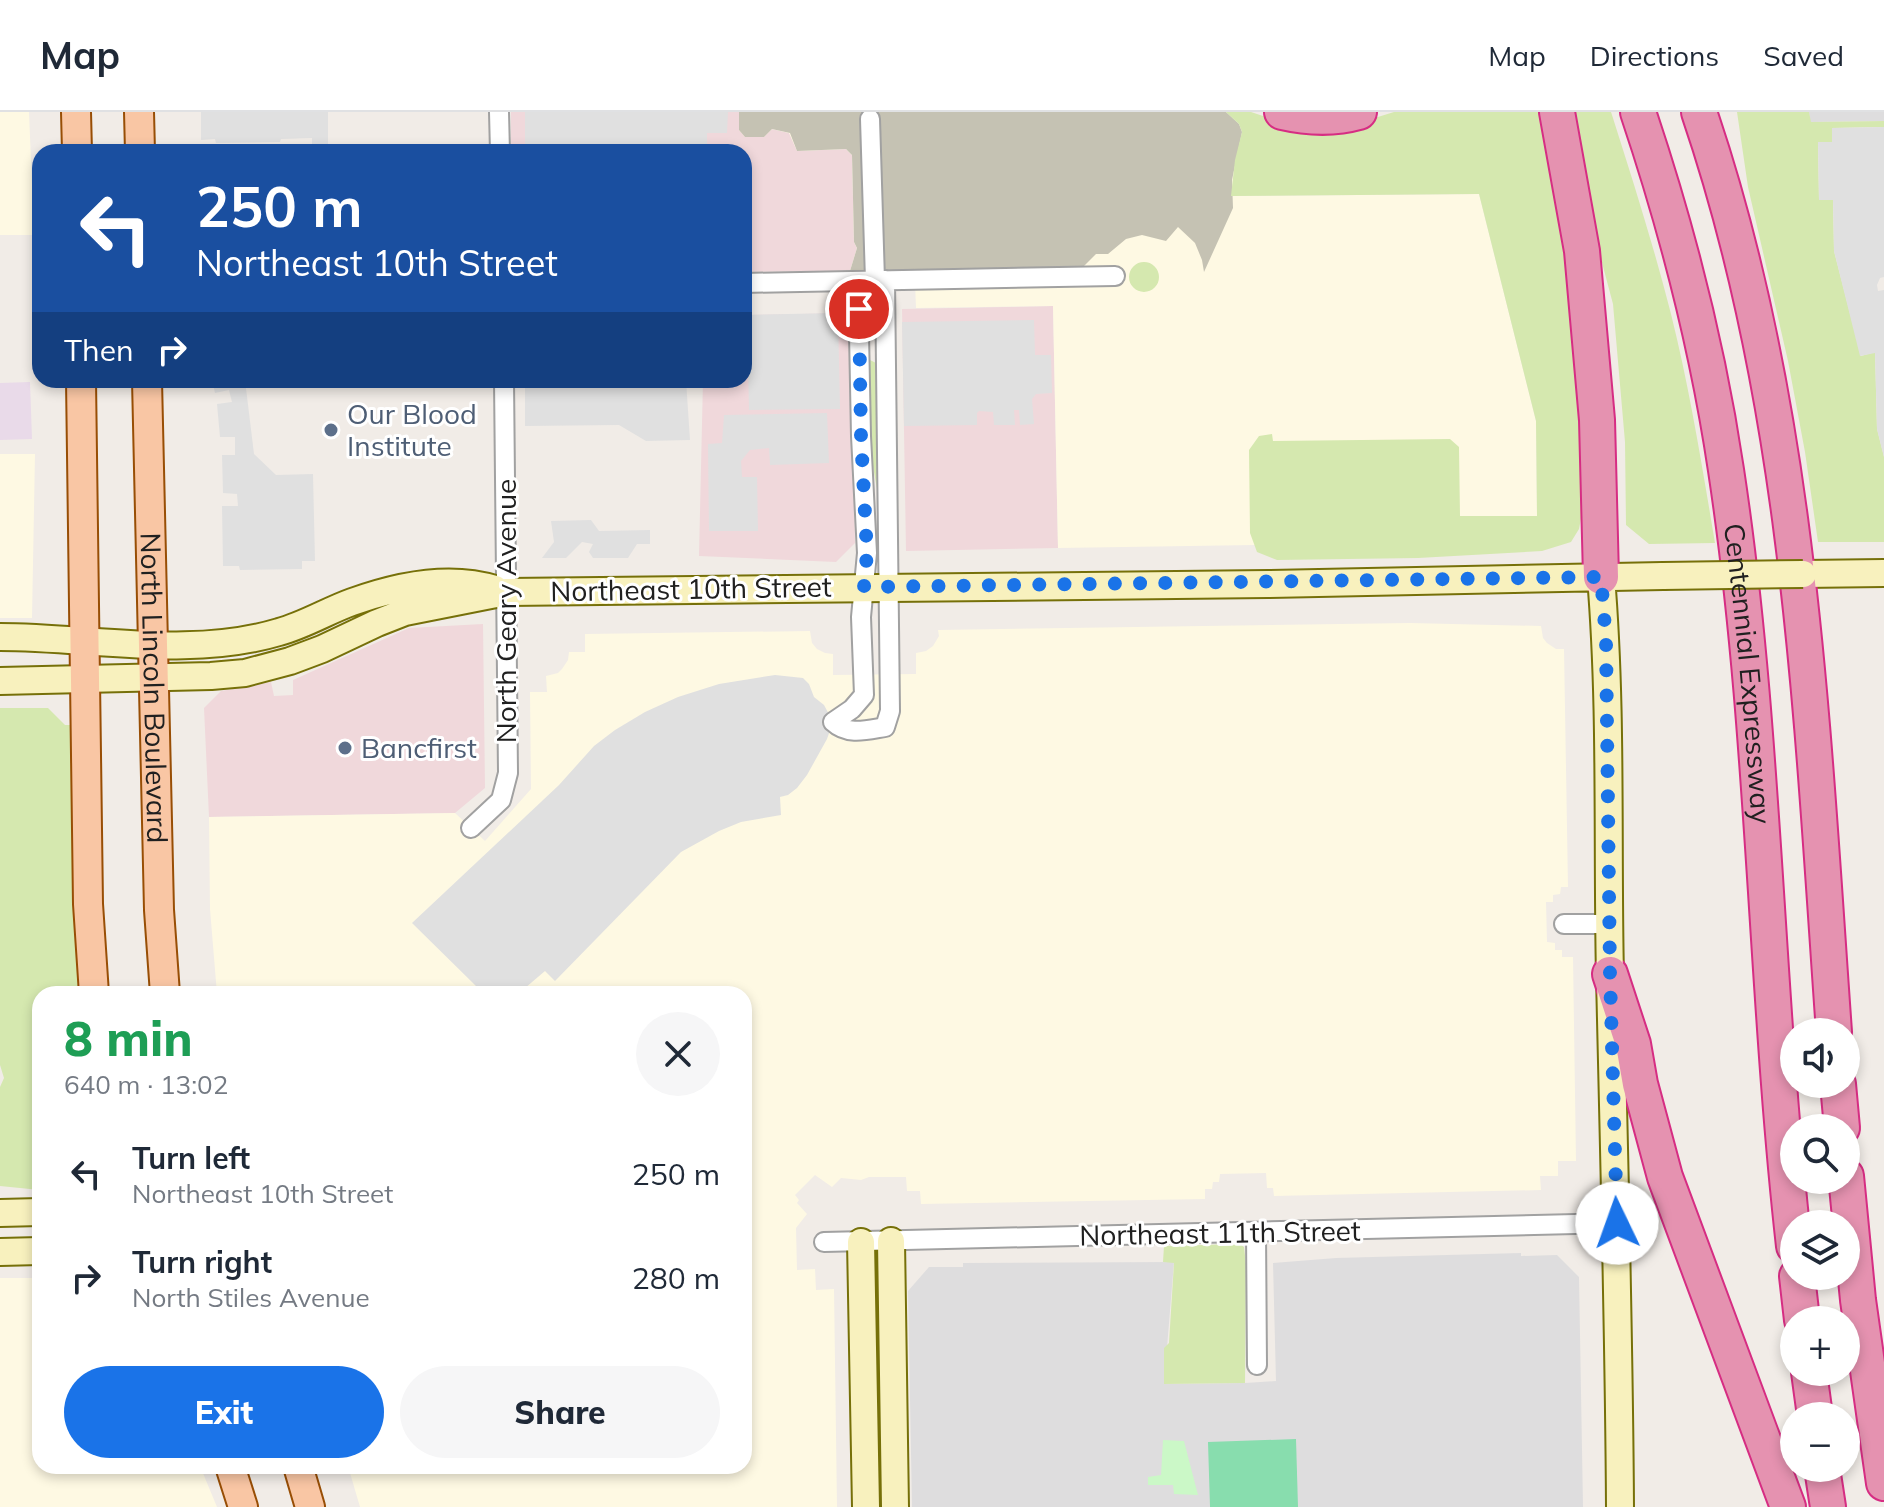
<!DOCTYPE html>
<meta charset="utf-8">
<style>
:root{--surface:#fff;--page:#f6f6f7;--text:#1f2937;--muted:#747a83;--line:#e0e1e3;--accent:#1a73e8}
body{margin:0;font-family:Mulish,sans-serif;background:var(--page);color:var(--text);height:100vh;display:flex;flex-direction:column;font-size:30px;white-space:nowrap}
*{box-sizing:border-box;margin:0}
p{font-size:26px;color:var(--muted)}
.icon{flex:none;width:44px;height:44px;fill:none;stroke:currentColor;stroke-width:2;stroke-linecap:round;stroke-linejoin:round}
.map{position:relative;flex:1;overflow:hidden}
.side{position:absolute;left:32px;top:874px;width:720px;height:488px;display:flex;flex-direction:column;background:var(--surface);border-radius:24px;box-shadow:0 4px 12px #0003}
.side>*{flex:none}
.top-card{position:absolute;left:32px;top:32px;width:720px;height:244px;border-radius:24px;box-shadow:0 4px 12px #0003;background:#1a4fa0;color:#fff;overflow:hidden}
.fabs{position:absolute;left:1780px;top:906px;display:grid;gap:16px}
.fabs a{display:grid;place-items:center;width:80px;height:80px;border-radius:50%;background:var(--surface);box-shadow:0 4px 12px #0003;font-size:40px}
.pin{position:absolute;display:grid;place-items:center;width:68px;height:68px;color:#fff;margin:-34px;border:4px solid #fff;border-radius:50%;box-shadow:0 2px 8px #0007}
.me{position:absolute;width:88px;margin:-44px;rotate:357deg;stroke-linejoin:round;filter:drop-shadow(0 0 6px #0008)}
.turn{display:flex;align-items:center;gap:28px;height:168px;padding:0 32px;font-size:36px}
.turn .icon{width:104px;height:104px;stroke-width:2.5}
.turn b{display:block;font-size:56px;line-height:68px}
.then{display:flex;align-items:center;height:76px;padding:0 32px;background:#0003;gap:16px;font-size:30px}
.round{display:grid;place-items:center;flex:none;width:84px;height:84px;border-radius:42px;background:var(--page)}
.overview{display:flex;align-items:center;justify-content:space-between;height:136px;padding:0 32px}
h1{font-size:48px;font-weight:800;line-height:60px;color:#1e9e55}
.button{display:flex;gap:16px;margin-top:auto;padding:16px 32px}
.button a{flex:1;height:92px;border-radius:48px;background:var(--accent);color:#fff;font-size:32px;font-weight:800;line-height:92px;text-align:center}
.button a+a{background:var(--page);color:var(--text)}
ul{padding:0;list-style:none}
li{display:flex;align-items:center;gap:24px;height:104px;padding:0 32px}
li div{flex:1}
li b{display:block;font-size:30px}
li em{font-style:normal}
header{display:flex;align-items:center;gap:48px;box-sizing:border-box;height:112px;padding:0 40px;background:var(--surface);border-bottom:2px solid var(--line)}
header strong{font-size:38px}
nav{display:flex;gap:44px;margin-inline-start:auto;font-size:28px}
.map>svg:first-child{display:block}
</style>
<header>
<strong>Map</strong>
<nav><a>Map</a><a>Directions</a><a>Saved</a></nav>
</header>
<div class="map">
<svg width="1884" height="1395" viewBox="0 0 1884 1395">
<rect width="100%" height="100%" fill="#f1ece7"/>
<path fill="#deddde" d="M1809,0H1884V9L1810,10Z
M1521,1141V1144L1557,1143L1579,1165L1583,1395H912L908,1179L929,1155H963V1151L1174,1150L1164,1272L1245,1271L1276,1269L1273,1151L1336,1146Z"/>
<path fill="#f0d8db" d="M511,0H739V18L771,17L790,21L797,39L846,37L852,43L854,130L857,136L850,159L744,160V40H511Z
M1053,194L1058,436L906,439L902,197Z
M851,201L855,431L836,450L699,444L703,268H744V203Z
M483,512L485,676L455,701L209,705L204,596L221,579L271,570L274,584L293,583V568L409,516Z"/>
<path fill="#e9dae9" d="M30,270L32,327L0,328V271Z"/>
<path fill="#fef9e3" d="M0,0H29L34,123H0Z
M739,0H1226L1241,30L1235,48L1232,84L1479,82L1536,309L1537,404L1257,405L1255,433L1058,436L1053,194L916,196L915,170L903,168L899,158L850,159L857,136L854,130L852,43L846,37L797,39L789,21L772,17L764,25H745L739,18Z
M0,342H35L32,506H0Z
M1410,511L1541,514L1543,526L1547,531L1556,537H1564L1568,775H1561L1560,782L1553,783V790H1546L1547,830L1555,831V838H1562V845H1573L1576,1049H1558V1064H1540L1541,1078L1274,1084L1273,1076H1267L1266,1061L1220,1062L1219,1070H1213L1212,1077H1205V1087L921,1092L920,1079H907L906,1065H869L861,1068L841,1066L832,1075L815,1063L795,1083L799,1088L797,1091L807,1102L796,1116L797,1158L815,1157L816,1178L834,1177L837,1395H360L348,1354H744V882H217L210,797L209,705L455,701L485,729L531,677L530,580H547L546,564L558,561L562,557L568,548L569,540H585V522L810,519L812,531L817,537L825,541L833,542V563L916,562V541L926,539L933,534L939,524L938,518Z
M0,1166H40V1354H200L217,1395H0Z"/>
<path fill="#c5c2b3" d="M739,0H1226L1239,12L1242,20L1232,68L1233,96L1204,160L1202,148L1195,131L1178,115L1166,129L1142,123L1126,127L1108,142H1096L1077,161L903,168L899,158L850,159L857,136L854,130L852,43L846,37L797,39L790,21L772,17L764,25H745L739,18Z"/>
<path fill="#d5e8af" d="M1226,0H1251L1281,10L1352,13L1394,0H1547L1564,91L1579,299L1582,401L1579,417L1571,430L1542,439L1418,446L1277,448L1257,440L1250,421L1249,338L1259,324L1272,322L1273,329L1450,327L1459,335L1460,404H1537L1536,309L1479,82L1231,84L1235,48L1242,20L1239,12Z
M1566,0H1611L1612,3C1633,69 1654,135 1671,202C1690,278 1702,354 1715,431L1649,432L1626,413L1625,330L1613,192L1575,49Z
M1737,0H1809L1811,10L1884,9V15L1832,16V30L1818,31L1819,88H1833L1834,139L1861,244L1875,240L1877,317L1884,345V430H1818L1805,340L1788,249L1748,75Z
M1129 165a15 15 0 1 1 30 0a15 15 0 1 1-30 0Z
M870,248L876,251L877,377L868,326L867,251Z
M0,596H48L65,613H73L82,882H40V1078L0,1074V975L4,966L0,953Z
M1240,1132L1244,1135L1246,1152L1245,1271L1164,1272V1236L1169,1231L1174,1151L1163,1150L1164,1134Z
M873,1150L878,1156L882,1349L879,1353H876Z"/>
<path fill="#cbf8c7" d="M1163,1328L1184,1329L1198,1383L1174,1382L1173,1373H1148V1365L1161,1363Z"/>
<path fill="#88ddae" d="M1296,1327L1298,1395H1210L1208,1330Z"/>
<path fill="#e0e0e0" d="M201,0H328V40H297V37H312V26L281,27L280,30L216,31L215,27L201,28Z
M525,0H728L727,21H707V40H525Z
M1884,15V165L1880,166L1877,173L1878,179L1884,178V345L1877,317L1875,241L1860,244L1834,139L1833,88H1819L1818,30H1832V16Z
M838,201L840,297L749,298L748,250H744V203Z
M1034,208L1035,243H1051L1052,281L1036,282L1032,287L1034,312L1020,313L1019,298H1014L1015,313H994L993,300L979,299L977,301V313L904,314L902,210Z
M212,268H245L254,342L276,363L313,362L315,449H302V457L240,458L239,454H223L222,394H238L237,382L223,381L222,343H235V325H220L217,292L232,290L229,278L215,281Z
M525,268H686L690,328L646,329L619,313L525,314Z
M827,301L829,351L770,353L769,336L750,338L741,349L742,365H757L758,419H709L708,332L722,331L724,303Z
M591,408L599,419L650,418V432H637L628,446H593L589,440L593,432L582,430L566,446H542L554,430L551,409Z
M775,563L803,566L809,572L814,585L824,593L833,610L827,627L807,663L797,676L788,683L780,685L781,703L741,710L719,719L681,740L555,869L545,859L518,882H489L477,875L412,811L559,673L594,634L615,618L645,600L678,585L719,572Z"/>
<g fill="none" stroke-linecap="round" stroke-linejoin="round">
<defs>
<path id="street" d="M499,0L500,40
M870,7L875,168
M858,170L861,324L867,441L861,505L864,583L852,597L833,610C848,624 867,618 885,615L890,599L885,168
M744,171L1115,164
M471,716L501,688L508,661L504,268
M1564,812H1611
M1256,1120L1257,1253
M824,1130L1617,1111"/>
<path id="secondary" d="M1803,462L1884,461
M1601,465C1612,598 1607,731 1610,864C1614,1041 1619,1218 1620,1395
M0,525C92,525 189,547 279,520C305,513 327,499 352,490C396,474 450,463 495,477
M0,569L211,564L245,561L290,549L322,537L377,511L405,500L506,480L1268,472L1663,464
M0,1101L40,1100
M891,1129L895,1395
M861,1130L866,1395
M0,1140L40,1139"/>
<g id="primary">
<path d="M76,0L77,40"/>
<path d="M139,0L140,40"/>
<path d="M81,268L88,792L94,882"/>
<path id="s1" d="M147,268L159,798L165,882"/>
<path d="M230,1354L243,1395"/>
<path d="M298,1354L310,1395"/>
</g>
<g id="highway">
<path d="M1282,0C1308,6 1334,7 1359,0"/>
<path d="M1557,0L1582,139L1597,308L1601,465"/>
<path id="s2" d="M1638,0C1677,116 1708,237 1726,358C1765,614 1765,876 1794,1134"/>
<path d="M1699,0C1800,296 1812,611 1834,920"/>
<path d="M1610,862L1633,932L1640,972L1665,1065L1788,1395"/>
<path d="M1838,972L1842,1016"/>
<path d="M1846,1064L1858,1188L1884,1371"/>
<path d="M1797,1164L1802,1208"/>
<path d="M1809,1260L1815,1304"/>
<path d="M1822,1356L1828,1395"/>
</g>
</defs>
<use href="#street" stroke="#a1a1a1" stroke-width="22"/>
<use href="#secondary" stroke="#767009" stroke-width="30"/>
<use href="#primary" stroke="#984e05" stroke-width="32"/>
<use href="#highway" stroke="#d62d83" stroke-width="38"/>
<use href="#street" stroke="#fff" stroke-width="18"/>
<use href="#secondary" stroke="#f8f1be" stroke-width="26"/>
<use href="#primary" stroke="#f9c6a4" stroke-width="28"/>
<use href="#highway" stroke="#e592b0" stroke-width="34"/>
<defs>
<path id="secondary-bridge" d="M1663,464L1803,462"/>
</defs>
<use href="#secondary-bridge" stroke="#767009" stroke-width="30" stroke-linecap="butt"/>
<use href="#secondary-bridge" stroke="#f8f1be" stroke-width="26"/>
</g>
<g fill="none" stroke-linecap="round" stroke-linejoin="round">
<path stroke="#1a73e8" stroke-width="14" stroke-dasharray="0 25.2" d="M859,197L861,324L867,441L864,475L1601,465L1606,528L1610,862L1617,1111"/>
</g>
<g fill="#5c6f8a" stroke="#fff" stroke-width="3">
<circle cx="331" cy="318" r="8"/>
<circle cx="345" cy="636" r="8"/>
</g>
<g text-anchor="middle" stroke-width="6" stroke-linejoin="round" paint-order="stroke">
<g font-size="28" fill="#4e5e75" stroke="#fff" text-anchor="start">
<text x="347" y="312">Our Blood<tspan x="347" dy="32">Institute</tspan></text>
<text x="361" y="646">Bancfirst</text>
</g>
<g font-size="28" fill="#202020" stroke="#fff">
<text transform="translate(691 477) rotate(-1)" y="10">Northeast 10th Street</text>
<text transform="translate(506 499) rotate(-90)" y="10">North Geary Avenue</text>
<text dy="10" stroke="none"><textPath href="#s2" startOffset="574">Centennial Expressway</textPath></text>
<text dy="10" stroke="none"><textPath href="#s1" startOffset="308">North Lincoln Boulevard</textPath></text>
<text transform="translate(1220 1121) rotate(-1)" y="10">Northeast 11th Street</text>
</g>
</g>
</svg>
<div class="fabs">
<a><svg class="icon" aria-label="sound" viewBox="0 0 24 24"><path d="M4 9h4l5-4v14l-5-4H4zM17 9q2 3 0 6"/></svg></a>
<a><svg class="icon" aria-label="search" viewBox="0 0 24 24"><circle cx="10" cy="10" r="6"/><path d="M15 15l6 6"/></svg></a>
<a><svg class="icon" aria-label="layers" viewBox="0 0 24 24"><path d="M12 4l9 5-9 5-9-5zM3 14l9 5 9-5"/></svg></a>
<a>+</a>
<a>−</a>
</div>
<div class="pin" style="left:859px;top:197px;background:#d93025"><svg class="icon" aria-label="arrive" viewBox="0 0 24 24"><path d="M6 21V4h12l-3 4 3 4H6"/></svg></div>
<svg class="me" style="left:1617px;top:1111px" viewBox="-20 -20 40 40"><circle r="19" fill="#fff"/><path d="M0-13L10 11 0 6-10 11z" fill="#1a73e8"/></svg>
<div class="top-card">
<div class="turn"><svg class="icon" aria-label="left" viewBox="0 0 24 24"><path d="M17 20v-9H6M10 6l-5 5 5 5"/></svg><div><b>250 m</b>Northeast 10th Street</div></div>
<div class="then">Then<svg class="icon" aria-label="right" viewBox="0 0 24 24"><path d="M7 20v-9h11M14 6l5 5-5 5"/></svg></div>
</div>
<section class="side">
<div class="overview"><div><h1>8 min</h1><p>640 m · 13:02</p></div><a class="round"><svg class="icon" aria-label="close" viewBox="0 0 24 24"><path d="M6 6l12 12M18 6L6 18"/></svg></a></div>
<ul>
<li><svg class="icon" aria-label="left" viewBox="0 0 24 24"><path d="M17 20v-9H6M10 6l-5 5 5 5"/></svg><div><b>Turn left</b><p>Northeast 10th Street</p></div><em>250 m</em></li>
<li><svg class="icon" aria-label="right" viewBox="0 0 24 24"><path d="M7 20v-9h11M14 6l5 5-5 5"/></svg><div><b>Turn right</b><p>North Stiles Avenue</p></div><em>280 m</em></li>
</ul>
<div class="button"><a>Exit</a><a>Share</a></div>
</section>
</div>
